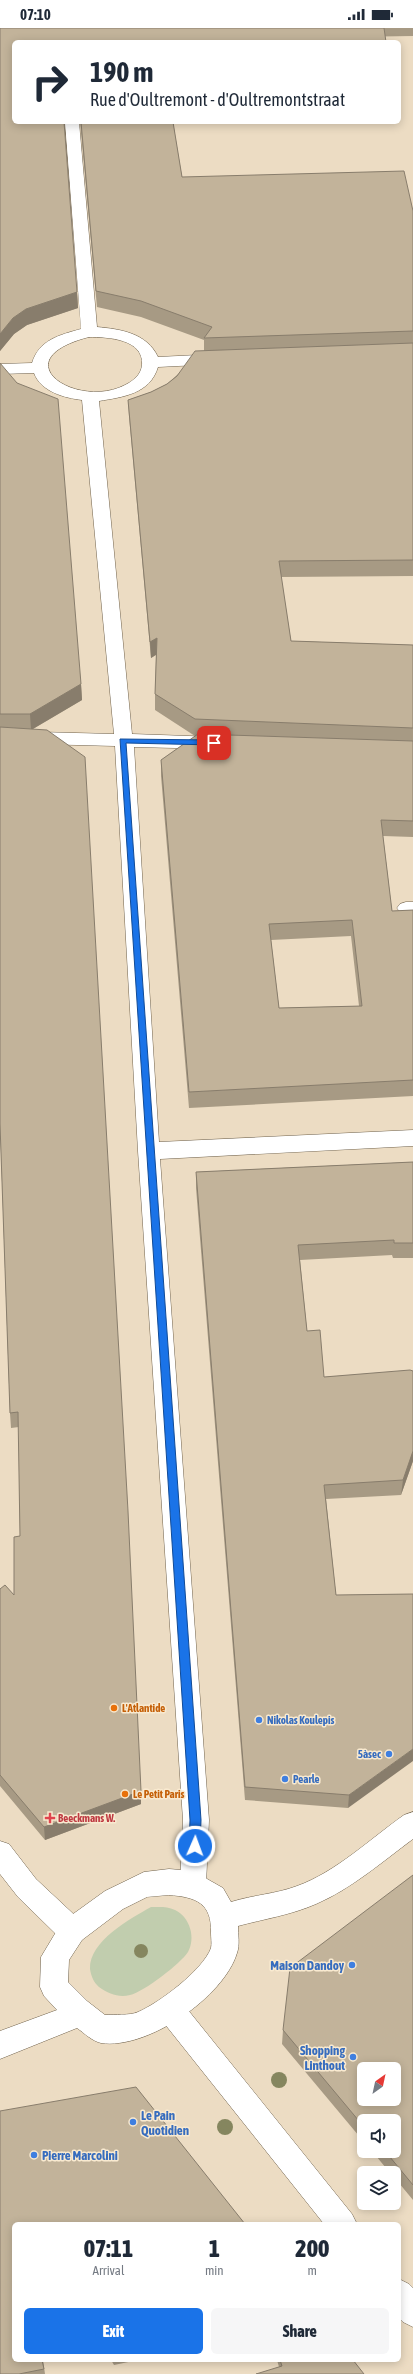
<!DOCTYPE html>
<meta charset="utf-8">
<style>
:root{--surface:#fff;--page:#f6f6f7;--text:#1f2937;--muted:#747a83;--accent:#1a73e8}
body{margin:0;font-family:"Asap Condensed",sans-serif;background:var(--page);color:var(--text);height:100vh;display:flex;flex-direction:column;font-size:15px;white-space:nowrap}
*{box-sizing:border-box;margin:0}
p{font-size:13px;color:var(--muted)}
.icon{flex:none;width:22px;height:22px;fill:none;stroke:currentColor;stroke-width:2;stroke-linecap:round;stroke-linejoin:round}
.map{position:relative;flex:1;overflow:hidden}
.sheet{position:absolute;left:12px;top:2194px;width:389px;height:140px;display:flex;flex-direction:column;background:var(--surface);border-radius:6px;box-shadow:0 2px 10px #0003}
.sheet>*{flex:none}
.guide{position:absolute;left:12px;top:12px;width:389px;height:84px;border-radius:6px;box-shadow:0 2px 10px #0003;background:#fff;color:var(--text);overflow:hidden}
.needle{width:26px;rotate:33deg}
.tools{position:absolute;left:357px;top:2034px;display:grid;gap:8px}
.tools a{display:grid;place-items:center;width:44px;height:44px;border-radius:6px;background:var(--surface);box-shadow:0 2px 10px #0003;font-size:20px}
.pin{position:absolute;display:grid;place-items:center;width:34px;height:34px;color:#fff;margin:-17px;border-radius:8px;box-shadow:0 2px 6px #0006}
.me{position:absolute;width:44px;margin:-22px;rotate:2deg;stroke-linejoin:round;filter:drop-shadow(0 0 3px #0008)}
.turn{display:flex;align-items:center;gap:14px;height:84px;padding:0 12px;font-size:18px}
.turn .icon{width:52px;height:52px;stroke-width:2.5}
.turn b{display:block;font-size:28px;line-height:34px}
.eta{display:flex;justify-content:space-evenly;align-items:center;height:68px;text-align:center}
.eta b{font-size:24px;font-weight:800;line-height:28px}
.button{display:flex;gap:8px;margin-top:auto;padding:8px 12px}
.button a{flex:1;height:46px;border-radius:6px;background:var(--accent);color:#fff;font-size:16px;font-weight:800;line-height:46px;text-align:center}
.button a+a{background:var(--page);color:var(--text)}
.status{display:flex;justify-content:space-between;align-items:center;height:28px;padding:0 20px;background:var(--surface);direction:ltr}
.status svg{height:11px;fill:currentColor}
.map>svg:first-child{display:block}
</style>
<div class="status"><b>07:10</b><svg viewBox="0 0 49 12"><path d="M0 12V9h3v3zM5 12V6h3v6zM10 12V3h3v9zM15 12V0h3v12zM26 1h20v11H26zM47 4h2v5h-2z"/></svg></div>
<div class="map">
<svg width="413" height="2346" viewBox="0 0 413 2346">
<rect width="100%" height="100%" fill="#ecdcc3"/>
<path fill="#c1cdae" d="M151,1879C159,1879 167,1878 175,1882C190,1889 196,1910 188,1924C181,1935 144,1964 130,1967C119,1970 109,1966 99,1959C94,1955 91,1948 90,1941C89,1913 130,1891 151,1879Z"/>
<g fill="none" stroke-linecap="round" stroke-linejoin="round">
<defs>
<path id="service" d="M406,874H413V886L400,884L397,880L400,876Z"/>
<path id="minor" d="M65,94H79L97,299C120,301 147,305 158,329L218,326L224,328L226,331L224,334L218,336L158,339C150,366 123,369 99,373L132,706L217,709L224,711L226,715L224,719L217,721L134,719L159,1114L413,1102V1118L160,1131L209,1792L206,1856L202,1865L193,1869L184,1865L180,1856L183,1792L138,1123L115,718L0,715V703L114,706L82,372C65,370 41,364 34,345L0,346V336L32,335C39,312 59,307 81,301ZM89,309C108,309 144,311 142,337C141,347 133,353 125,357C77,382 0,332 89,309Z
M0,1813L9,1816L36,1851L82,1894L86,1903L82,1912L72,1916L62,1912L18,1869L0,1846Z
M170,1968L180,1972L352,2186L357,2196H324L160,1990L156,1981L160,1972Z
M399,2251L409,2256L413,2260V2299L403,2294L399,2290Z"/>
<path id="tertiary" d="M413,1784V1811C382,1834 351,1861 316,1876C291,1887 264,1891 238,1898C238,1906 240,1917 237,1925C224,1969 147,2022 101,2015C92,2013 84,2005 77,2000L0,2031V2003L57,1982L44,1968L40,1959L41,1929L62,1894L105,1863L144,1844L169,1841L193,1843L223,1860L231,1874C253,1867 276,1866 297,1858C336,1844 370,1811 404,1787ZM169,1867C196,1869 212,1875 211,1905C211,1909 212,1916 211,1920C203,1942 159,1975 138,1984C129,1988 115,1986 105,1987L87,1973L68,1954L69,1932L82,1912L123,1881L147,1869Z"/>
</defs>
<use href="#service" stroke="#71634d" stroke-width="1"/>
<use href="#minor" stroke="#71634d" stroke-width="1"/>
<use href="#tertiary" stroke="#71634d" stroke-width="1"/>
<use href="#service" fill="#fff" fill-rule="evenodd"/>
<use href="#minor" fill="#fff" fill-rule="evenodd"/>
<use href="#tertiary" fill="#fff" fill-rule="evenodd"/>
</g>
<g fill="#85865f">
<circle cx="141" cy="1923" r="7"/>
<circle cx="279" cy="2052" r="8"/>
<circle cx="225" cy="2099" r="8"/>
</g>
<path fill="#a79a84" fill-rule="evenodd" d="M0,0H413V8L14,14L77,264L78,280L27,297L14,306L0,323Z
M80,94H173L182,149L413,183V548L281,549L291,613L413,617V809L383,808L392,883L413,882V1068L189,1080L161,748V732L196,708H195L155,682V666L156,627L151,630L129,388L128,372L151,364L167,356L204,323V312L141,289L97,279ZM351,908L359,978L279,980L271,912Z
M0,335L81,656L82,672L33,701L141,1776L45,1812L0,1758V1561L14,1567L20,1508L19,1399L11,1400L10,1385L0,1096Z
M413,1134V1230H393L392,1227L300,1232L307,1303L324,1349L413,1343V1433L401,1467L326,1471L336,1567L413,1566L348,1780L245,1772L196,1160V1144Z
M413,1847V2172L394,2149V2145H390L372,2123H394L364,2093V2114L282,2016L283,2002Z
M0,2083L14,2196V2332H43L45,2346H0Z
M111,2332H138L114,2337Z
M277,2332H353L279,2339Z"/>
<path fill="#887d6c" d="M77,264L78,280L27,297L14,306L0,323V306L13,290L26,281Z
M157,610V626L151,630L150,614Z
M81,656L82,672L31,702L30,686Z
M413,1423V1433L401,1467L403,1452Z
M413,1721V1733L348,1780L349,1767Z
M141,1763V1776L45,1812L44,1799Z"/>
<path fill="#c2b39a" stroke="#887d6c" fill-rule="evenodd" d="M0,0H384L386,14H14V94H64L77,264L26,281L13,290L0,306Z
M81,94H173L182,149L404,143L413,183V303L204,310L212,299L141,273L96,263Z
M413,315V532L279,533L291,613L413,617V700L195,691L155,666L157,610L150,614L128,372L151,364L167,356L177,348L195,323Z
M0,335L17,355L58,371L81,656L30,686H0Z
M0,699L47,702L85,729L128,1483L141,1763L44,1799L0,1747V1561L5,1557L14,1567V1509L20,1508L18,1384L10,1385L0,1096Z
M198,706L413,713V793L381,792L392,883L413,882V1052L189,1064L161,732ZM352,892L362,978L279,980L269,896Z
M413,1134V1215H394V1212L298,1217L307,1303L320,1302L324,1349L410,1342L413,1343V1423L403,1452L324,1457L336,1567L413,1566V1721L349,1767L245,1759L196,1144Z
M413,1847V2157L385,2123H394V2093H364V2099L283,2002L290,1940ZM364,2041H394V2071H364Z
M136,2059L245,2196H14V2332H42L44,2341L19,2346H0V2083Z
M280,2332H353L364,2346H256L282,2338Z"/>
<path fill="#1a73e8" stroke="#114b97" d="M120,711L214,712L217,715L214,717L126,715L201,1792L200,1818L195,1823L189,1818L190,1792Z"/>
<g fill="#e8710a" stroke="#f9ead0" stroke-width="1.5">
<circle cx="114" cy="1680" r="4"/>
<circle cx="125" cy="1766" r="4"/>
</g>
<g fill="#3f7fe0" stroke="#f9ead0" stroke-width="1.5">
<circle cx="259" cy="1692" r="4"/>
<circle cx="389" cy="1726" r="4"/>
<circle cx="285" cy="1751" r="4"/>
<circle cx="352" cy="1937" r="4"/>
<circle cx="353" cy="2029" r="4"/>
<circle cx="133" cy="2094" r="4"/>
<circle cx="34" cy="2127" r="4"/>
</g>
<path fill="#e0444e" stroke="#f9ead0" stroke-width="1.5" d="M48 1784h4v4h4v4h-4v4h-4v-4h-4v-4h4z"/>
<g text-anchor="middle" stroke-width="3" stroke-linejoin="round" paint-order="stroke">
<g font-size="11" font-weight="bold" fill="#c56008" stroke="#f9ead0" text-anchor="start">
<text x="122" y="1684">L'Atlantide</text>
<text x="133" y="1770">Le Petit Paris</text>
</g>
<g font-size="11" font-weight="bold" fill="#366cbe" stroke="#f9ead0" text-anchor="start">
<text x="267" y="1696">Nikolas Koulepis</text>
<text x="381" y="1730" text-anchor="end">5àsec</text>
<text x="293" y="1755">Pearle</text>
</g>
<g font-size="11" font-weight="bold" fill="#be3a42" stroke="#f9ead0" text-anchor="start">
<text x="58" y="1794">Beeckmans W.</text>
</g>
<g font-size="13" font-weight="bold" fill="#366cbe" stroke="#f9ead0" text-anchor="end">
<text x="344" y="1942">Maison Dandoy</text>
<text x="345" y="2027">Shopping<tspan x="345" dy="15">Linthout</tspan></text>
<text x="141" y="2092" text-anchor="start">Le Pain<tspan x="141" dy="15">Quotidien</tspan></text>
<text x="42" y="2132" text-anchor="start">Pierre Marcolini</text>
</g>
</g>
</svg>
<div class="tools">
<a><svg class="needle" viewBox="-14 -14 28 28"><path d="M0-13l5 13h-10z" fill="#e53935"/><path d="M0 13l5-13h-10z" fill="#747a83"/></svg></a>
<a><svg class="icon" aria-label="sound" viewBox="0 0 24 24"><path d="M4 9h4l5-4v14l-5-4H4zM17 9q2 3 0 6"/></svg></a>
<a><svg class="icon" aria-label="layers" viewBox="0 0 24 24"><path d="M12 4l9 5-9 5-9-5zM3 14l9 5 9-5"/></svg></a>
</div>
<div class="pin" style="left:214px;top:715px;background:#d93025"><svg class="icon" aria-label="arrive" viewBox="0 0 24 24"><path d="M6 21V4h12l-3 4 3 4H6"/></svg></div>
<svg class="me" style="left:195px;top:1818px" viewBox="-20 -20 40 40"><circle r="17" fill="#1a73e8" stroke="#fff" stroke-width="3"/><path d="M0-11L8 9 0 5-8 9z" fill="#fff"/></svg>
<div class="guide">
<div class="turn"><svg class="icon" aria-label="right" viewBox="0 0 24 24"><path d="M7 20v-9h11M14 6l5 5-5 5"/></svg><div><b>190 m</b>Rue d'Oultremont - d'Oultremontstraat</div></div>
</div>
<section class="sheet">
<div class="eta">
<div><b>07:11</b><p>Arrival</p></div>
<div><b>1</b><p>min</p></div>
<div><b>200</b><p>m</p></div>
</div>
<div class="button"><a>Exit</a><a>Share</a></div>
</section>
</div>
